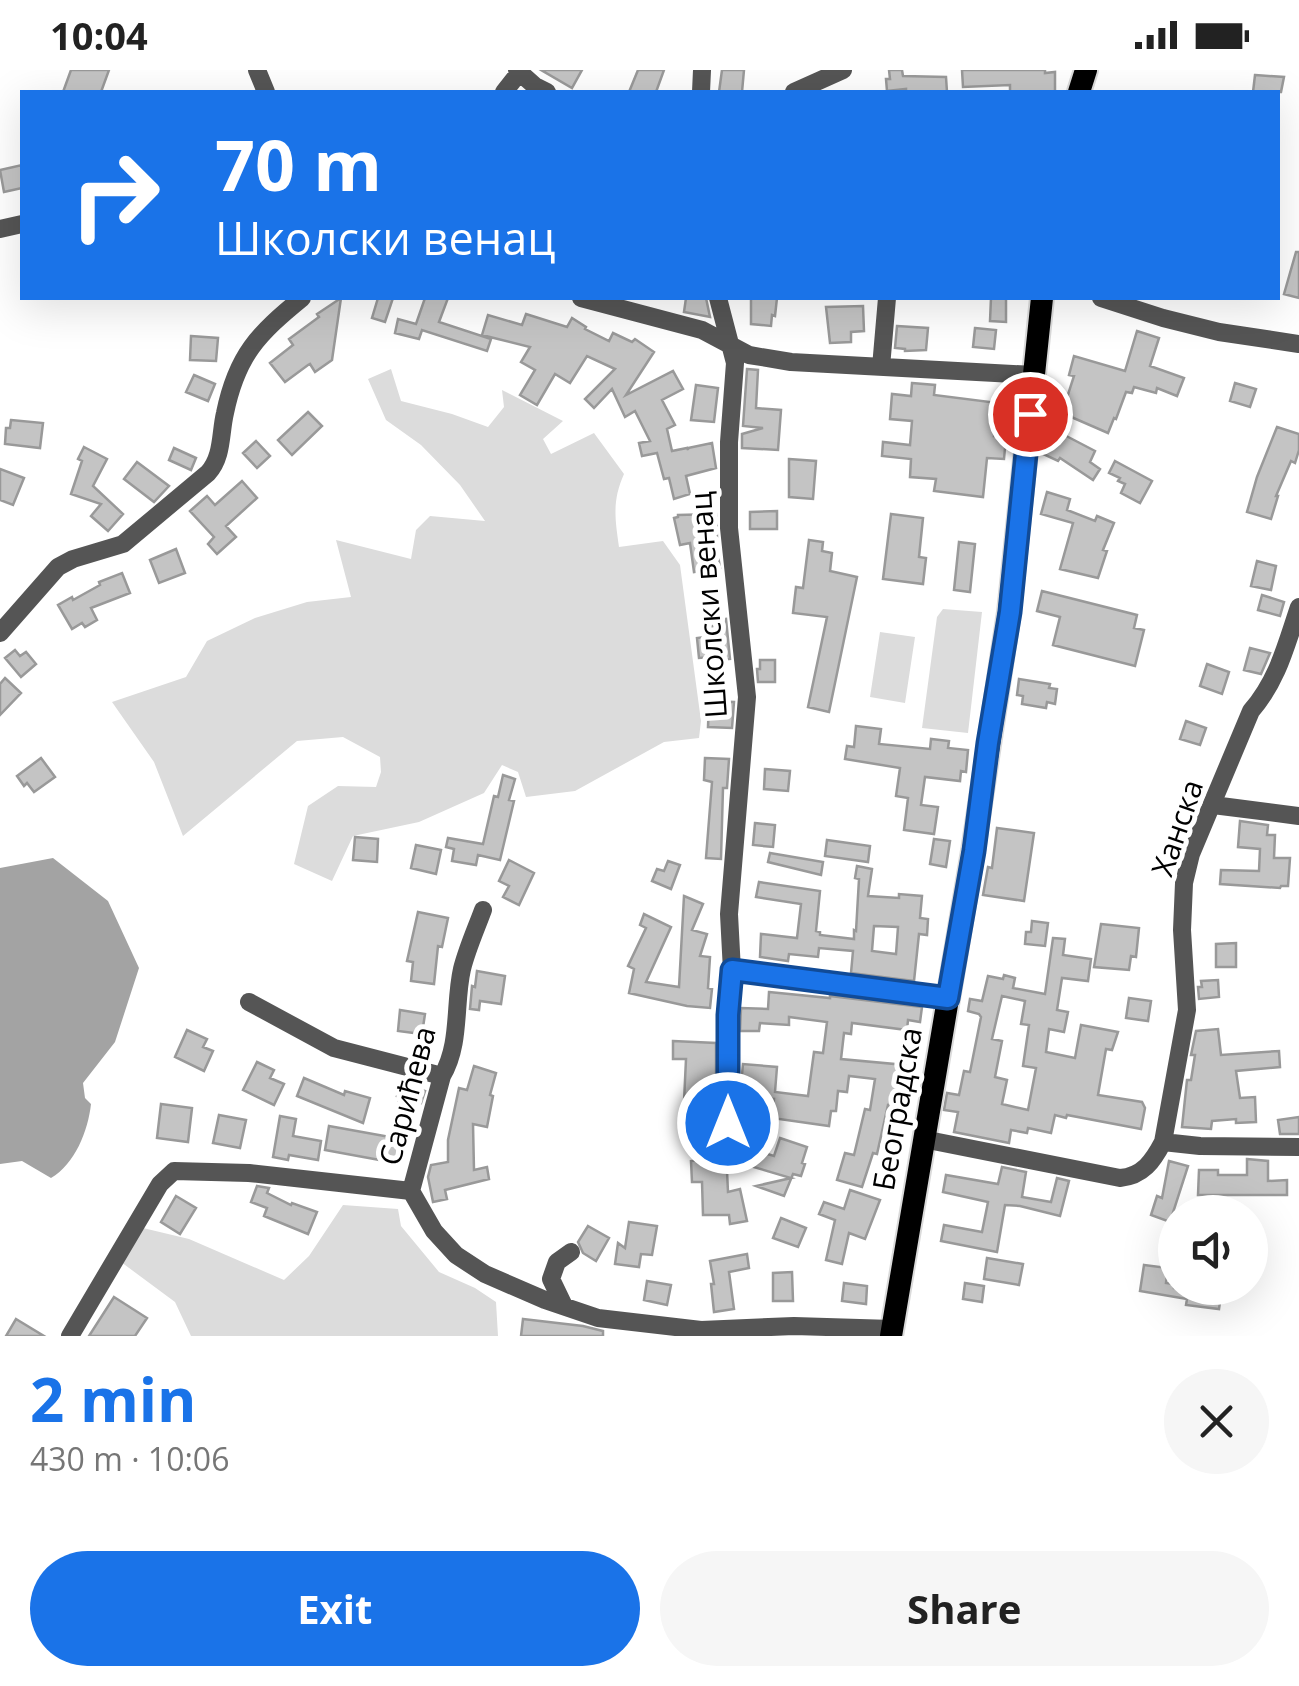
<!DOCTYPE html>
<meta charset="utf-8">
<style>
:root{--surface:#fff;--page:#f6f6f6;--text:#222;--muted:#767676;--accent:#1a73e8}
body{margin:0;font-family:"Open Sans",sans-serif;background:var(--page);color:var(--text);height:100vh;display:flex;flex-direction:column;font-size:38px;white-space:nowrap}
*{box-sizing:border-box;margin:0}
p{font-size:32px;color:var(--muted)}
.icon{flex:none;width:55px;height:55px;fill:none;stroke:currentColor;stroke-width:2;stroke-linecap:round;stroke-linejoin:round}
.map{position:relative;height:1266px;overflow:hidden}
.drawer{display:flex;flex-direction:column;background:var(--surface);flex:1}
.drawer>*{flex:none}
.guide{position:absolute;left:20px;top:20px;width:1260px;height:210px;border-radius:0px;box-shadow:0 10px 40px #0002;background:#1a73e8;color:#fff;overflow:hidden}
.controls{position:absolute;left:1158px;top:1125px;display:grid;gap:20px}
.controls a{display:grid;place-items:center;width:110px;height:110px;border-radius:50%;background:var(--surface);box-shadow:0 10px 40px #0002;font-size:50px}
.pin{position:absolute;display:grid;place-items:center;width:85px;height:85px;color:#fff;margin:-42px;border:5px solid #fff;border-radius:50%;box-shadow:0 2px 10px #0007}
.me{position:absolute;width:110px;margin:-55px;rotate:0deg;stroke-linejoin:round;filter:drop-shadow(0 0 8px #0008)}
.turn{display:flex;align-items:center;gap:35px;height:210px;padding:0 30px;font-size:45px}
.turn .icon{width:130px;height:130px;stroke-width:2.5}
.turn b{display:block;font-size:70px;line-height:85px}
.round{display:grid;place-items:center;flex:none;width:105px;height:105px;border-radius:52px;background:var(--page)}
.headline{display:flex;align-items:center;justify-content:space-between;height:170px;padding:0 30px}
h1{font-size:60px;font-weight:700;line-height:75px;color:var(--accent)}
.cta{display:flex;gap:20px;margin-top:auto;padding:20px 30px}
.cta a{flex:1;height:115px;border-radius:60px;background:var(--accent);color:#fff;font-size:40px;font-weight:700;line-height:115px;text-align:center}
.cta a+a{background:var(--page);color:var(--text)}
.status{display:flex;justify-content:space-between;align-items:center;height:70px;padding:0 50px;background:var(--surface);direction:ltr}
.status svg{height:28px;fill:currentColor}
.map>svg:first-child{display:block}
</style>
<div class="status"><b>10:04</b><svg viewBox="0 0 49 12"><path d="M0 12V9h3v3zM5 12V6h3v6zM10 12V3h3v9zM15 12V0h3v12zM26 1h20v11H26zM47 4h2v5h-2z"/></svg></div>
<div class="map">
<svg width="1299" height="1266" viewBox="0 0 1299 1266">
<rect width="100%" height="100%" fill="#fff"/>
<path fill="#dcdcdc" d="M391,299L401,331L452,344L488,357L504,337L502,320L563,351L543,369L551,384L594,363L624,404C612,431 615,448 619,477L663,471L680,495L701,651L699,668L664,672L575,721L526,727L518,702L502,695L484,723L419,752L353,766L332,811L294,794L308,736L338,716L376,717L381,702L380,687L343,667L297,671L183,766L154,692L112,632L186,607L207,571L255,548L307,532L351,527L336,470L411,489L416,460L430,446L485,451L460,415L421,375L386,350L368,309Z
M943,539L982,542L968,663L922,658L937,547Z
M880,562L915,567L905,633L870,627Z
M343,1135L398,1139L401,1156L439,1202L475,1218L496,1232L498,1266H191L175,1232L121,1192L143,1158L189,1169L284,1210L309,1186Z"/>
<path fill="#a3a3a3" d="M53,788L108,831L139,898L115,972L83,1013L85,1028L91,1034C88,1061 75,1094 51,1108L22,1091L0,1094V798Z"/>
<path fill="#c4c4c4" stroke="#999" stroke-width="2.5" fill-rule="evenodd" d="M71,0H109L101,22H63Z
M541,0H582L572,18Z
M638,0H664L656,22H629Z
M722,0H744L742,22H719Z
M889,0H902L903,6L946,7L947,22H906V19L887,21L886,9H890Z
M962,0H1045V3L1055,2V21L1010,22V15L963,17Z
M1255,5L1284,7L1281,22H1253Z
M22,95V118L4,122L0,100Z
M1296,182H1299V228L1284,224Z
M341,228L332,290L315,302L310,294L308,295L285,312L270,293L293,275L289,269L319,247L317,244Z
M378,228H393L385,252L372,248Z
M425,228H448L439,252L491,269L487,281L422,260L419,269L395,263L398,249L416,254Z
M686,228H706L710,247L684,242Z
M751,228H777L775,246L772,245L771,256L751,254Z
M991,228H1006V252L990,251Z
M863,236L864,261L851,262V272L830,273L826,237Z
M526,244L567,257L572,248L586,257L585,259L609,271L613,263L632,272L635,269L654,282L626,325L673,301L683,319L662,330L675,355L667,359L672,381L687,378L688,380V378L712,373L716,398L686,406L690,424L674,429L669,408L664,409L657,383L642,386L639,373L650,371L635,341L625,347L612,319L594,338L585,329L615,299L587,286L570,313L555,304L537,335L520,325L535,300L521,292L530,277L482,265L488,245L522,255Z
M897,256L928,258L926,280L905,281V279L895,278Z
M975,258L996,260L994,279L973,277Z
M1137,261L1159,268L1150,296L1184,308L1177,326L1157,318L1156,323L1134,317L1132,323L1126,322L1116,349L1114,348L1108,363L1062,343L1074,306L1069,305L1074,286L1125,301Z
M191,266L218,268L216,291L190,290Z
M747,299L758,300L756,338L781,340L778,380L742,378V364L763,358L743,356Z
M194,305L215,314L208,331L186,322Z
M912,313L935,315L934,325L998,333L994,366L1006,367L1004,389L987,388L983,427L934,421L936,409L910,407L911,389L882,386L883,372L910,375L912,351L890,349L892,324L911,326Z
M1235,313L1256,319L1250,337L1230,331Z
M696,315L718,318L714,352L691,350Z
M308,342L322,356L292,385L278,370Z
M11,350L43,353L40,378L5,374L6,358H10Z
M1277,357L1299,364V380L1295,393L1291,391L1276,426H1278L1271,449L1247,442L1257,407Z
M1051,358L1095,381L1090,392L1100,399L1093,410L1060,388L1058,391L1041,383L1042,372L1044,368L1046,369Z
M256,371L270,386L257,398L243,383Z
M84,377L107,389L93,416L123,444L108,461L91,446L101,434L71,424L82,391L78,389Z
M174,378L196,388L191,400L169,390Z
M789,389L816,391L813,429L789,427Z
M1115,391L1152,411L1140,433L1121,423L1125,414L1118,411L1120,408L1109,403Z
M137,392L169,416L154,432L124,409Z
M0,399L24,408L13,435L0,430Z
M242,411L257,428L226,456L236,467L217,484L208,474L214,467L190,441L207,426L215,435Z
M1047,422L1070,429L1067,440L1095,451L1097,446L1114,453L1103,480L1107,481L1098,508L1060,499L1073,453L1041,444Z
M777,441V459H750V442Z
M716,444L717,467L715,468L720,498L694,502L690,473L680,475L674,448L678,447V445Z
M891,444L923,448L919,487L926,488L923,514L883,509Z
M809,470L823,472L822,481L832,483L830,501L857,507L829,642L808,637L827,547L793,543L796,517L803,518Z
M959,472L975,474L970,522L954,520Z
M176,479L185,503L159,513L150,490Z
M1257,491L1276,496L1271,520L1251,516Z
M122,503L130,523L91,538L97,550L85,557L82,553L72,559L58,535L72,527L73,530L100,515L99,512Z
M1042,521L1137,545L1134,558L1144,560L1135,596L1053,575L1060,547L1037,541Z
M1262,525L1284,532L1280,546L1258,540Z
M726,549L730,589L712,591L711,587L699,588L697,568L713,566L711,551Z
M1250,578L1270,583L1261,604L1244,600Z
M15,580L20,586L26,582L36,594L21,607L5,588Z
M760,590H775V612H758L757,599H760Z
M1207,594L1229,602L1222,624L1200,616Z
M5,608L21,623L0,645V614Z
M1019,609L1050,614L1049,618L1057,619L1055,634L1047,632L1046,638L1022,634L1023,626L1017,625Z
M709,631L734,632L732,658L708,657Z
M1186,651L1206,658L1200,675L1180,669Z
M856,656L881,659L879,674L930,679L931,669L949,671L948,678L968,680L966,702L961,701L960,711L925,707L921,735L938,737L934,764L904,760L908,728L896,726L900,698L845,689L847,676L854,677Z
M41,688L55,707L34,722L27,713L24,716L17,706Z
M705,688L729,689L727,718H723L721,789L706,788L712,712L704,710Z
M765,699L790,701L788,721L764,719Z
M503,705L515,709L509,730L514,731L500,790L478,785L476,795L452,791L454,779L446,777L448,768L483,774L494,726L498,727Z
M1240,751L1268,755L1267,765H1275L1274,788H1290L1288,816H1281L1280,818L1220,814L1221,800L1259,801L1260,779L1238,777Z
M755,753L775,755L773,777L753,775Z
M997,758L1034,763L1024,831L983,825L988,797L992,798Z
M355,767L378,769L377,792L353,790Z
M934,769L950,771L946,797L930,794Z
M827,770L870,776L868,792L825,786Z
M416,775L441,780L436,804L411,798Z
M770,783L823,792L821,805L768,792Z
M509,790L534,803L519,835L503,827L509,816L499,811Z
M668,791L680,795L671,819L652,811L657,799L664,801Z
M857,796L872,799L868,826L899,828V824L922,826L920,848L928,849L927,865L919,864L914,911L851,903L853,881L819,878L818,887L789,884L788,891L760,887L761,864L797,868L801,834L756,827L759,812L820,821L816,861L820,862V865L854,869V860L856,861L859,809L855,808ZM874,856L898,857L896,884L872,881Z
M684,826L703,834L692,860L707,864L700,886L710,887L708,918L712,919L710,938L687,936L629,923L634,899L628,896L646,858L640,855L644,844L671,857L646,912L679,917Z
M418,842L448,848L442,877L438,876L434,914L411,911L413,892L407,891Z
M1032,851L1048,853L1045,876L1025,874L1026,862H1031Z
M1101,854L1139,858L1136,887L1131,886L1129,900L1094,897Z
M1053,868L1065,869L1063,885L1091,889L1088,911L1062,908L1057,940L1068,942L1064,962L1049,959L1046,982L1075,988L1081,955L1118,962L1112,980L1106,979L1098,1025L1142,1032L1145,1038L1141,1059L1067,1045L1066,1048L1055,1045L1051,1063L1028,1058L1027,1063L1011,1060L1009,1073L954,1062L958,1042L944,1040L947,1023L959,1025L964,1001L970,1002L981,947L979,944L968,941L970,929L982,931L988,906L1003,909L1004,905L1015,908L1013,918L1045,924ZM1002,926L1025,931L1021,954L1029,955L1023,996L1036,998L1028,1040L1002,1034L1007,1010L995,1007L1002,971L992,969Z
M1236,873V897H1216V874Z
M477,901L505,906L501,934L480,931L479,940L470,939L472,916L475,917Z
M1218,910L1219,927L1199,929L1198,917H1202L1201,911Z
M769,922L830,928V926L922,937L920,952L908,950L907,960L852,953L851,964L844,963L841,989L905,995L903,1012H898L894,1036L888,1035L877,1084L873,1083L862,1117L837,1110L845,1083L854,1085L865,1039L870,1040L875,1009L849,1006L847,1022L838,1021L836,1041H831L829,1056L772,1048L774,1029L740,1026L743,994L777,997L775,1022L808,1026L814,982L823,983L827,952L789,947V955L760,953L759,961H740L741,938L768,939Z
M1129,928L1151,931L1148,951L1126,948Z
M400,940L425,944L422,964L398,961Z
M1218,959L1221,985L1279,981L1280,997L1236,1001L1240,1028L1255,1027L1256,1052L1236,1053V1049L1212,1051L1211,1059L1182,1057L1187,1010H1191L1195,985H1191L1196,961Z
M187,960L207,969L203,977L213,981L204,1001L175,987Z
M673,971L716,973V1021L711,1020V1057L686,1056V1054L683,1053L686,989H673Z
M257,992L274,1000L270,1008L284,1014L274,1035L243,1020Z
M474,996L496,1003L490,1025L493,1026L487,1057L473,1054L474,1100L487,1097L489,1109L445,1120L447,1129L433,1132L428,1107L431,1095L448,1092V1070L459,1018L467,1020Z
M304,1008L344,1025L345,1021L370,1028L363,1053L297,1026Z
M401,1013L425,1021L421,1033L416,1032L414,1036L399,1031L401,1027L397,1026Z
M161,1034L192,1038L188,1072L157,1068Z
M219,1045L246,1050L240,1078L213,1073Z
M280,1046L296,1049L293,1066L321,1071L318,1090L289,1085L288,1090L273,1087Z
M1299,1047V1064H1280L1278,1050Z
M329,1056L401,1069L396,1093L325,1080Z
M780,1068L807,1077L802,1093L805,1094L801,1106L793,1104L784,1126L756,1116L791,1108L740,1093L741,1076L774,1086Z
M699,1085H712V1090H716L718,1096L727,1101L728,1122L740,1119L747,1151L730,1154L729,1145H703L702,1112H692L691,1091L700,1090Z
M1247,1089L1268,1091V1111L1287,1110V1125H1198L1199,1100H1218V1105H1247Z
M1169,1091L1188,1096L1170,1152L1151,1145L1157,1126L1162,1128Z
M1002,1097L1026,1102L1022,1127L1051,1132L1057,1108L1069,1111L1060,1146L1020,1136L1005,1135L997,1182L941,1171L944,1155L982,1162L988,1132L943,1122L946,1105L998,1114Z
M257,1116L269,1118L267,1123L291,1135L292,1133L317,1142L308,1164L264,1146L267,1138L251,1132Z
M850,1120L880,1130L865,1169L849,1163L842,1194L826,1190L835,1150L819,1144L824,1132L844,1139Z
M176,1126L196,1138L180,1164L161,1152Z
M781,1148L806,1158L798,1177L773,1168Z
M629,1152L657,1156L652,1185L641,1184L639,1197L615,1194L618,1173L625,1178Z
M588,1156L609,1168L596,1191L583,1183L578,1172Z
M747,1184L749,1198L729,1202L734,1239L714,1242L711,1214H714L710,1191Z
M987,1188L1023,1194L1019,1215L984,1209Z
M1144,1195L1168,1198L1166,1213L1174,1214V1218H1222L1219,1239L1186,1235L1187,1229L1140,1221Z
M792,1202L793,1231H773V1203Z
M647,1211L671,1215L667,1235L644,1230Z
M844,1213L867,1216L866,1234L842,1231Z
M965,1213L984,1216L982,1232L963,1229Z
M114,1227L147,1248L135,1266H89Z
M16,1249L44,1266H6Z
M523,1249L583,1256L603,1261V1266H521Z"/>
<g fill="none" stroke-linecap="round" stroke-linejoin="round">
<defs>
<path id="major" d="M1079,22L1086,0
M891,1266L973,781L1009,542L1042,228"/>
</defs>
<use href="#major" stroke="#dbdbdb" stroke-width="26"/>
<path stroke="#555" stroke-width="18" d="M257,0L266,22
M517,0L535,16L547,22
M504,22L519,3
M701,22L702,0
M794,22L843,0
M0,159L22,154
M581,228L702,260L749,285L791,292L1034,305
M718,228L735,293L729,372V458L747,627L729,844L732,901L948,928
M1101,228L1163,248L1219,262L1299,274
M881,297L887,228
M0,563L58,497L73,489L123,474L208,403C223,386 220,364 225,343C237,285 258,264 302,228
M1213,735L1299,746
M483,840C476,859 467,879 462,899C454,934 461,974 442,1006L411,1121L434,1161L456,1185L485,1204L545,1230L598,1248L701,1260L794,1256L892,1259
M249,932L334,978L442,1006
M923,1069L1120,1108C1143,1106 1153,1091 1163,1072L1200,1076L1299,1077
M1163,1072L1187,940L1182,860L1184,813L1191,784L1251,641C1278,610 1286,575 1299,537
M728,1089V945L732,901
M564,1236L551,1209L557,1192L571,1182
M70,1266L160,1114L174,1101L249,1103L411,1121"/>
<use href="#major" stroke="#000" stroke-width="22"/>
</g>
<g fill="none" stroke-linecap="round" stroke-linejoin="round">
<defs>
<path id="route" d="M728,1053V945L732,900L948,928L974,781L988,673L1010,542L1030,344"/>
</defs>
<use href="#route" stroke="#114b97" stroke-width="25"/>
<use href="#route" stroke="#1a73e8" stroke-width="18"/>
</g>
<g text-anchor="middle" stroke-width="10" stroke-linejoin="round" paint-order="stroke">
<g font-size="30" fill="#000" stroke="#fff">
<text transform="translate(709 535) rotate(-94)" y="10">Школски венац</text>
<text transform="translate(1178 758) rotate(-71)" y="10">Ханска</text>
<text transform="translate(408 1026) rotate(-75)" y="10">Сарићева</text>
<text transform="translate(898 1039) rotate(-80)" y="10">Београдска</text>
</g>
</g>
</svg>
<div class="controls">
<a><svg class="icon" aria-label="sound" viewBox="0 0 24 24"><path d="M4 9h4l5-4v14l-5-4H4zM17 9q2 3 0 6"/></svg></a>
</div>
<div class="pin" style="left:1030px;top:344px;background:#d93025"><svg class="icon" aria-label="arrive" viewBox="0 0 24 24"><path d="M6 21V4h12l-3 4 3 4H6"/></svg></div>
<svg class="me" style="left:728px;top:1053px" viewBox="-20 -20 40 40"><circle r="17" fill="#1a73e8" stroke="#fff" stroke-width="3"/><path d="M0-11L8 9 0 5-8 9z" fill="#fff"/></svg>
<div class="guide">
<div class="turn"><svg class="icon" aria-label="right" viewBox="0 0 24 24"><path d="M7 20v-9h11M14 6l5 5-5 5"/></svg><div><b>70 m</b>Школски венац</div></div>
</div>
</div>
<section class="drawer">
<div class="headline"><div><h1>2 min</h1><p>430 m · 10:06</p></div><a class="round"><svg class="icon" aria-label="close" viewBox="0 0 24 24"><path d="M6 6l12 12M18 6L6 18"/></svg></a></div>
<div class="cta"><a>Exit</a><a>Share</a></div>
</section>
